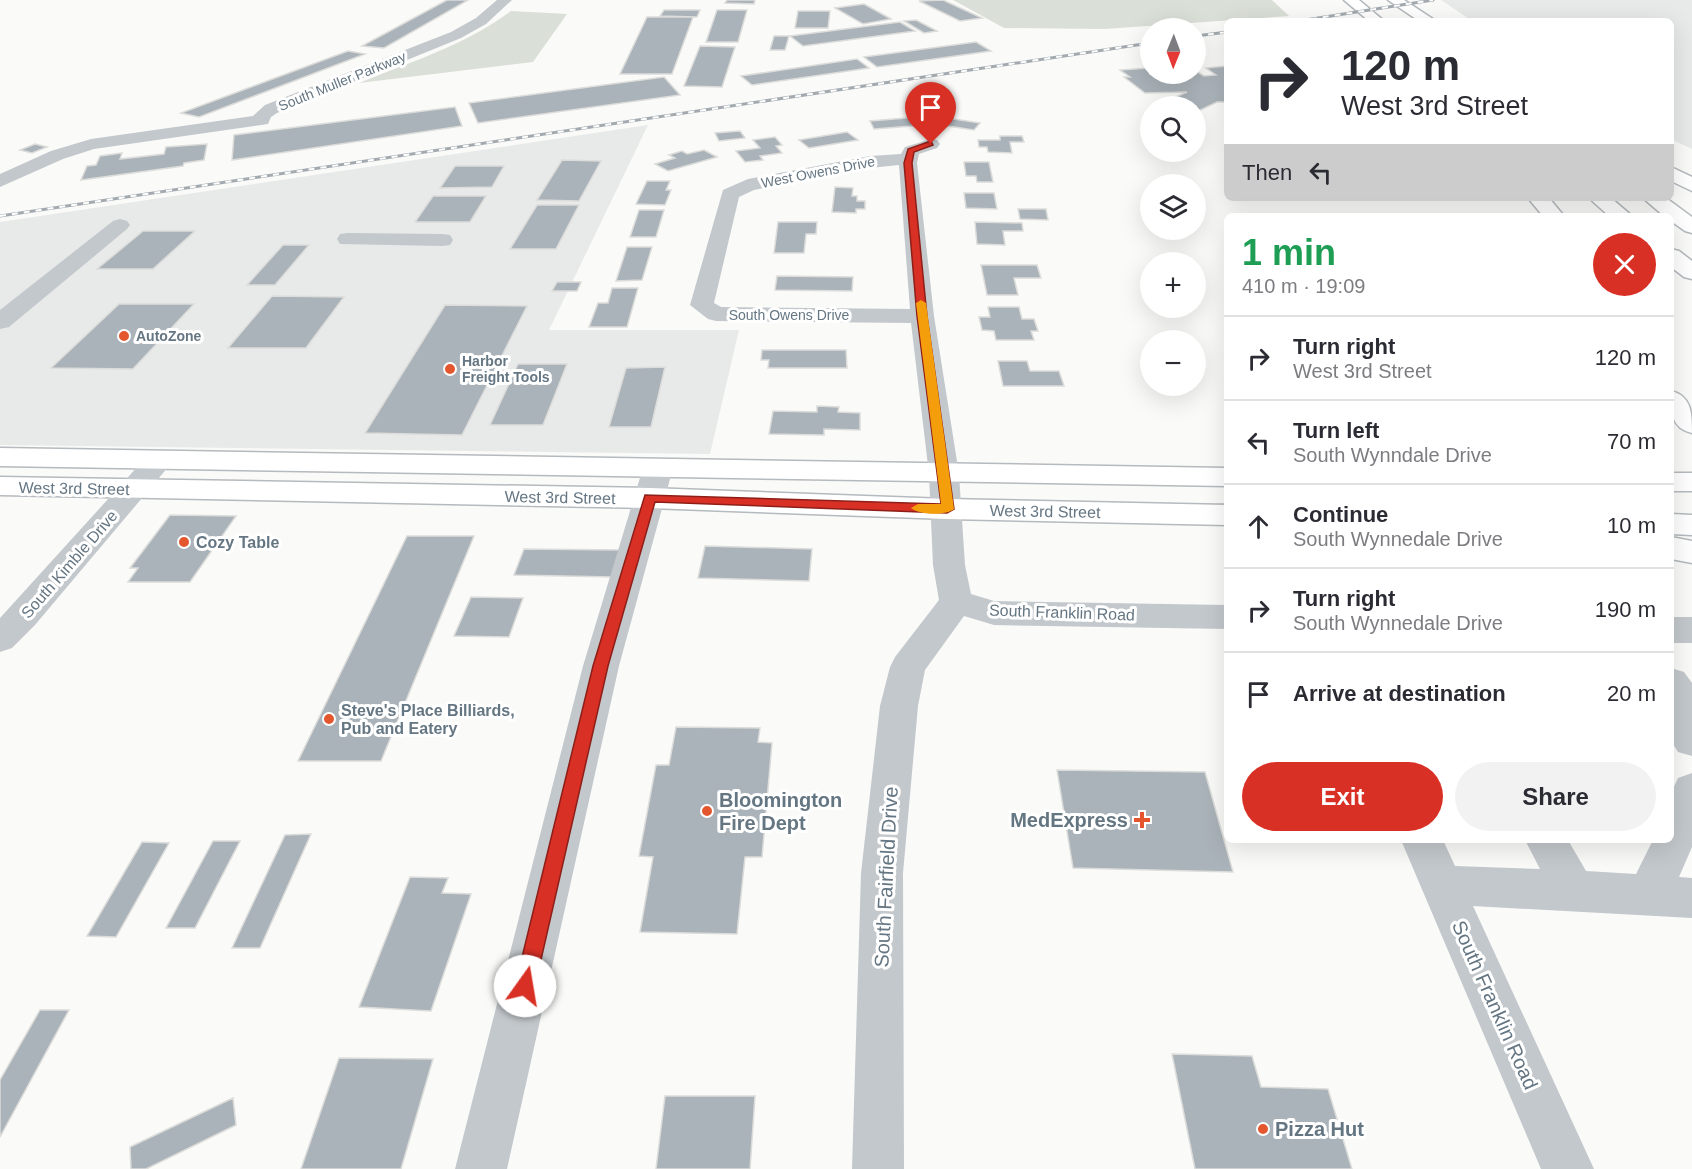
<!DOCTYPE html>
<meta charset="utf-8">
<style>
:root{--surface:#fff;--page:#f2f2f3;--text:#2b2b33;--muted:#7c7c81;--line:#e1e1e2;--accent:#d93025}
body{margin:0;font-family:Helvetica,sans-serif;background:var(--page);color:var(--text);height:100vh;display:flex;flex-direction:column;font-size:22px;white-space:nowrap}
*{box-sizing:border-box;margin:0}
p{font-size:20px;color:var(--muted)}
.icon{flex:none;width:33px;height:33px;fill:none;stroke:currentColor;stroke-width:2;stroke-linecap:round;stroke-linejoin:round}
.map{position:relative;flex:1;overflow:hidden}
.drawer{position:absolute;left:1224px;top:213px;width:450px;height:630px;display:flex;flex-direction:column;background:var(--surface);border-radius:9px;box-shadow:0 6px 24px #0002}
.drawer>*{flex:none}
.top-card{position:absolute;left:1224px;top:18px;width:450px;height:183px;border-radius:9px;box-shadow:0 6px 24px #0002;background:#fff;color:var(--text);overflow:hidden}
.needle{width:39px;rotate:181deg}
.fabs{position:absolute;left:1140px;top:18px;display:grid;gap:12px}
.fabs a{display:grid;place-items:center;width:66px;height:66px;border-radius:50%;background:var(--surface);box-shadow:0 6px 24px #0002;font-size:30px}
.pin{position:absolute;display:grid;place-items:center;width:51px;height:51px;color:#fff;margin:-62px -26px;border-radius:50% 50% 50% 0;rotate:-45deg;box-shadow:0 0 6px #0007}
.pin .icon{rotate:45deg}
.me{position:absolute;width:66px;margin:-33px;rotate:13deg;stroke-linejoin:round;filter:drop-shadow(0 0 4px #0008)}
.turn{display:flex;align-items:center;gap:21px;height:126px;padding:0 18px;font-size:27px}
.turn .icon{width:78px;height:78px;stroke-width:2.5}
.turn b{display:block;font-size:42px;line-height:51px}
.then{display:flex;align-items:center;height:57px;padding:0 18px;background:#0003;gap:12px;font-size:22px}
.round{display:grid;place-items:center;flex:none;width:63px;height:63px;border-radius:32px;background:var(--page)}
.head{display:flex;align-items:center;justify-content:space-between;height:102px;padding:0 18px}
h1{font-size:36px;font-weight:800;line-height:45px;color:#1e9e55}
.cta{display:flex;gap:12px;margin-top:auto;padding:12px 18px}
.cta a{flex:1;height:69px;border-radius:36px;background:var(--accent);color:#fff;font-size:24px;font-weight:800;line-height:69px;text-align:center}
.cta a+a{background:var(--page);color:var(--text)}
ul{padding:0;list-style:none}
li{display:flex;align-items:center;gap:18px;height:84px;padding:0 18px;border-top:2px solid var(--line)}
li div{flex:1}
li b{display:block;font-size:22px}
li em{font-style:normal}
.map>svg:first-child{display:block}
</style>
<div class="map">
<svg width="1692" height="1169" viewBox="0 0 1692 1169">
<rect width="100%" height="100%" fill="#fafaf8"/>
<path fill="#e8e9e9" d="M1441,0H1692V149L1671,139V21H1472Z
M648,125L549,330H739L710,454L0,445V222Z"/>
<path fill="#dadfd7" d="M953,0H1272L1289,16L1105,29L1004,28Z
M511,11L567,14L533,62L359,83C410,62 466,45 511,11Z"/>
<path fill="#aab3b9" stroke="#dcdcda" stroke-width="1.5" d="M447,0H468L384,48L362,46Z
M727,0H755L754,4L725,3Z
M943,0L982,18L960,21L919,1Z
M864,4L891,19L863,24L835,8Z
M664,10H700L697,17L660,16Z
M717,10H747L738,42H706Z
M798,11H830L828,28H795Z
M647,17H693L672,74H620Z
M916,20L937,31L924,33L904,21Z
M900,22L915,31L803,46L790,36Z
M774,36H789L785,50H770Z
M976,42L991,51L877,67L864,57Z
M700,46L735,47L722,87L684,86Z
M348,51L365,54L199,117L181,113Z
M857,59L869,68L752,85L741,76Z
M1227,66V102H1217L1196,112V106H1178L1164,102L1187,92L1145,93L1124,77H1130L1120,70L1150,68V74H1196V71L1204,76L1216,75L1206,68Z
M664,77L680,95L478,123L469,103Z
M923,96H939L941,105H924Z
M455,107L462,126L232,160L234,135Z
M919,117L925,125L874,129L870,121Z
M941,117L980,123L974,130L934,124Z
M740,131L745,138L719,141L715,133Z
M847,132L858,140L809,148L799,140Z
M1000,136H1022L1024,142H1010L1012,153L988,152L987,147H979L978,140H1000Z
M775,137L782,145L776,146L782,153L760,156L763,160L745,162L736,151L760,148L753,140Z
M35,144L47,147L32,153L20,150Z
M207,144L204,160L184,163L183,166L81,180L87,166L96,165L100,156L122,153L120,159L164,154L166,147Z
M704,150L717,157L668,171L655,164L675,158L669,155L682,151L687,154Z
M562,160L601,161L579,201L537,200Z
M964,162H989L993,182H977L976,176H966Z
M455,166H504L492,187L440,188Z
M647,181H670L666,190H671L665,205L636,204Z
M835,187L853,188L852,196H857V201H865V209H856V213L832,212Z
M964,193H994L997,209L966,208Z
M433,196H486L470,222H415Z
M537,205H579L556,249H510Z
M1018,209H1046L1048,220L1020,219Z
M639,210H664L656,237H630Z
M778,222H817L816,234H806L804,253H774Z
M975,222L1022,223L1023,231H1003L1005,245L977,244Z
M143,231H195L153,269H97Z
M283,245H309L275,285H247Z
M627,247H652L642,280L616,281Z
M981,265H1037L1041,278H1014L1018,295H987Z
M777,276L853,277L852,291L775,290Z
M557,282H581L577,291H552Z
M612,288H638L627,327H589L598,303H608Z
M272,296L344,297L306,348H228Z
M119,304H194L133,369L51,368Z
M445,305L527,306L462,435L365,433Z
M988,307H1019L1022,319H1034L1038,331H1031L1034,340H996L994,331L982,330L979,317H990Z
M762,350H846L847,368H768L769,360H761Z
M998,361H1027L1030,371H1059L1064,386H1003Z
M518,364H567L543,425H490Z
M665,367L651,427H609L626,368Z
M817,406L839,407L838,412L860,413V430L824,429V435L769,434L773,411L817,412Z
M170,515L236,516L190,582H128L138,568H130Z
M407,536H474L381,761H298Z
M705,546L812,549L809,581L698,578Z
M524,549L621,550L613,577L514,575Z
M471,597L523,598L509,637L454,636Z
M676,727L760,728L758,742L772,743L762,857H745L737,934L640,932L653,857L639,856L656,765H669Z
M1057,770L1205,772L1233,872L1073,868Z
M311,834L260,948H232L285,835Z
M213,841H240L195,928H166Z
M142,842L169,843L116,937L87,936Z
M410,877L448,878L442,893L471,894L431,1011L359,1007Z
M40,1010H69L0,1137V1080Z
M1172,1054L1252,1056L1261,1087L1328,1089L1352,1169H1195Z
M339,1058L433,1059L401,1169H301Z
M665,1096H755L750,1169H656Z
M233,1098L236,1125L146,1169H131L130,1147Z"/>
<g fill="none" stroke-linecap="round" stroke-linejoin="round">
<defs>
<path id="major" d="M0,448L1227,468V486L0,466Z
M1671,473H1692V491H1671Z
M0,477L650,488L947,499L1227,505V525L947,519L650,508L0,495Z
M1671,514L1692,515V535L1671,534Z"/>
<path id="highway" d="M1344,0H1359L1384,21H1369Z
M1388,0H1404L1436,21H1419Z
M1671,167L1692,177V191L1671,181Z
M1528,198H1549L1564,216H1543Z
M1589,198H1611L1632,216H1609Z
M1643,198H1666L1692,217V233L1685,231L1671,221V216H1664Z
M1671,249L1679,251L1692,261V279L1684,277L1671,267Z
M1671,391C1692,396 1692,414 1692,433C1670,428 1671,410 1671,391Z
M1218,505H1227V525L1207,522L1203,515L1207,508Z
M1671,537L1692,541V563L1671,559Z"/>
</defs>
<use href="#major" stroke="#b5babe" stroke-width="3"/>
<use href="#highway" stroke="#b4b9bd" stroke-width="3"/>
<path fill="#c3c8cc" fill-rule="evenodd" d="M497,0H512L486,24L461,38L277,113L271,117L268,124L94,149L63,159L0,187V174L51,151L91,139L253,116L265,105L451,32L476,18Z
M931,139L937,140L940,144L937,148L919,154L917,163L934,316L959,474L965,565L971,594L994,601L1227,605V629L994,625L964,616L925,670L918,706L903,873L904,1169H852L861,873L880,706L890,667L895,657L939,600L933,565L929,474L911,323L716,321L708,319L690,305L723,190L748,179L870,156L901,154L905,147ZM899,165L910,309L721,307L714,303L739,197L754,190L870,168Z
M120,219L127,221L130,225L127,229L9,327L0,329V310L113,221Z
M348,233L442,234L450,235L453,240L450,245L442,246L340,244L337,239L340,234Z
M159,451L169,454L173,460L169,466L35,625L12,648L0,652V618L149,454Z
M658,459L668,462L673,468L619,666L507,1169H455L583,666L643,468L648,462Z
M1671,617H1692V643H1671Z
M1671,668L1684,672L1692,683V756L1678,752L1671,741Z
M1692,773V847L1679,877L1692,878V918L1473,906L1594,1169H1541L1401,840H1443L1455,866L1540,869L1525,840H1568L1586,871L1636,874L1653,840H1671V793L1678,778Z"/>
<use href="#major" fill="#fff" fill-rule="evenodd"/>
<use href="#highway" fill="#fff" fill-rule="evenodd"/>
<defs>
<path id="rail" d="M1299,21L1433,0
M1196,36L1227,32
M0,216L1150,43"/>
</defs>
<use href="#rail" stroke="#a2aab0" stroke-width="3"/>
<use href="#rail" stroke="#fff" stroke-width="2" stroke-dasharray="6" stroke-linecap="butt"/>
</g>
<path fill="#d93025" stroke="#8d1f18" stroke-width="1.5" d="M931,141L933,145L914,152L912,163L927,316L954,509L947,513L655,502L608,666L535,986L532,993L525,996L518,993L515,986L593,666L645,495L941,504L917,316L904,163L908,149Z"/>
<path fill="#f59e0b" d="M921,300L926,303L954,509C946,516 919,515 911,508L918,504H941L916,303Z"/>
<g fill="#e4572e" stroke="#fff" stroke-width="2">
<circle cx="124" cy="336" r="6"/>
<circle cx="450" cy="369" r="6"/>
<circle cx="184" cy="542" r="6"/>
<circle cx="329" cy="719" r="6"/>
<circle cx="707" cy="811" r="6"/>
<path d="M1139 811h6v6h6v6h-6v6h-6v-6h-6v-6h6z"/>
<circle cx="1263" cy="1129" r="6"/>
</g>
<g text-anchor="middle" stroke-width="6" stroke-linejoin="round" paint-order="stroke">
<g font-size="14" fill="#657683" stroke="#fff">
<text transform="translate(342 81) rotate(-22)" y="5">South Muller Parkway</text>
<text transform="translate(818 172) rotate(-11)" y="5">West Owens Drive</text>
<text x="789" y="320">South Owens Drive</text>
</g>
<g font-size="14" font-weight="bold" fill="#657683" stroke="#fff" text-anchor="start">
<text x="136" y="341">AutoZone</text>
<text x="462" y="366">Harbor<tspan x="462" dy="16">Freight Tools</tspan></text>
</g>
<g font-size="16" fill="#657683" stroke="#fff">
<text transform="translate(74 488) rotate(1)" y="6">West 3rd Street</text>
<text transform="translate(560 497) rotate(1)" y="6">West 3rd Street</text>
<text transform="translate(1045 511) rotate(1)" y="6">West 3rd Street</text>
<text transform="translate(69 564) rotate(-49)" y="6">South Kimble Drive</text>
<text transform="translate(1062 612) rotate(2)" y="6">South Franklin Road</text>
</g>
<g font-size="16" font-weight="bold" fill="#657683" stroke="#fff" text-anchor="start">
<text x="196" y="548">Cozy Table</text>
<text x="341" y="716">Steve's Place Billiards,<tspan x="341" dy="18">Pub and Eatery</tspan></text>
</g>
<g font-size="20" font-weight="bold" fill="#657683" stroke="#fff" text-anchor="start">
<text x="719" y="807">Bloomington<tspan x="719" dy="23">Fire Dept</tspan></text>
<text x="1128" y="827" text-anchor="end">MedExpress</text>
<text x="1275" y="1136">Pizza Hut</text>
</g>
<g font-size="20" fill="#657683" stroke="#fff">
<text transform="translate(886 877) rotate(-87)" y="7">South Fairfield Drive</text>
<text transform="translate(1495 1005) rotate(66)" y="7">South Franklin Road</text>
</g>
</g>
</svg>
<div class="fabs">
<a><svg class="needle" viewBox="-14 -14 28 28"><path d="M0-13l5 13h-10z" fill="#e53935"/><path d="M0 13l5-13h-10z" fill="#7c7c81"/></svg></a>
<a><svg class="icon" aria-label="search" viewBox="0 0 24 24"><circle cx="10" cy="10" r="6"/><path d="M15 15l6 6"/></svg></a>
<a><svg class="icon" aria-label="layers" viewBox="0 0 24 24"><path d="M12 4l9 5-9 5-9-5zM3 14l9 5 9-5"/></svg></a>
<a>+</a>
<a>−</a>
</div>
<div class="pin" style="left:931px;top:144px;background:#d93025"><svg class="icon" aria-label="arrive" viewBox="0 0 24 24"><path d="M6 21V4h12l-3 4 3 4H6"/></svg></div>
<svg class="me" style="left:525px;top:986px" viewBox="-20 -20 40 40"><circle r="19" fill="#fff"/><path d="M0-13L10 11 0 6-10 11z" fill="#d93025"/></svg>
<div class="top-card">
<div class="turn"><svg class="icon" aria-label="right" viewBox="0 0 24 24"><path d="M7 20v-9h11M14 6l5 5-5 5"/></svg><div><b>120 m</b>West 3rd Street</div></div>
<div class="then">Then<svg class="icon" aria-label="left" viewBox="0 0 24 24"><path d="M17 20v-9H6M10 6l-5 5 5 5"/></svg></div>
</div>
<section class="drawer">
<div class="head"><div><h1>1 min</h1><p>410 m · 19:09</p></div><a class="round" style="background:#d93025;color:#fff"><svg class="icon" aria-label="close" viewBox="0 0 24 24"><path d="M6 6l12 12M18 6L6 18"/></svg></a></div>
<ul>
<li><svg class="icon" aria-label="right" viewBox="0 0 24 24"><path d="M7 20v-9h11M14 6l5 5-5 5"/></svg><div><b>Turn right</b><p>West 3rd Street</p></div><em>120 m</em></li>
<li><svg class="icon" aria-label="left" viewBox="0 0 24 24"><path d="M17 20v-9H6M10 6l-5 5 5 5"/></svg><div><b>Turn left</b><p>South Wynndale Drive</p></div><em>70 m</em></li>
<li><svg class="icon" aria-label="ahead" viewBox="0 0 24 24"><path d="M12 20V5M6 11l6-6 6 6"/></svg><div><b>Continue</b><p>South Wynnedale Drive</p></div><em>10 m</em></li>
<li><svg class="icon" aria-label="right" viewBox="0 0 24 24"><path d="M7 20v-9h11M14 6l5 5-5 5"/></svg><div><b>Turn right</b><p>South Wynnedale Drive</p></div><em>190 m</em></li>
<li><svg class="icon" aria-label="arrive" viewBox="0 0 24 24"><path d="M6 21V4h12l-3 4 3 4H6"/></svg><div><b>Arrive at destination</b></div><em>20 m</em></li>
</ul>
<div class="cta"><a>Exit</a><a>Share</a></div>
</section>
</div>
